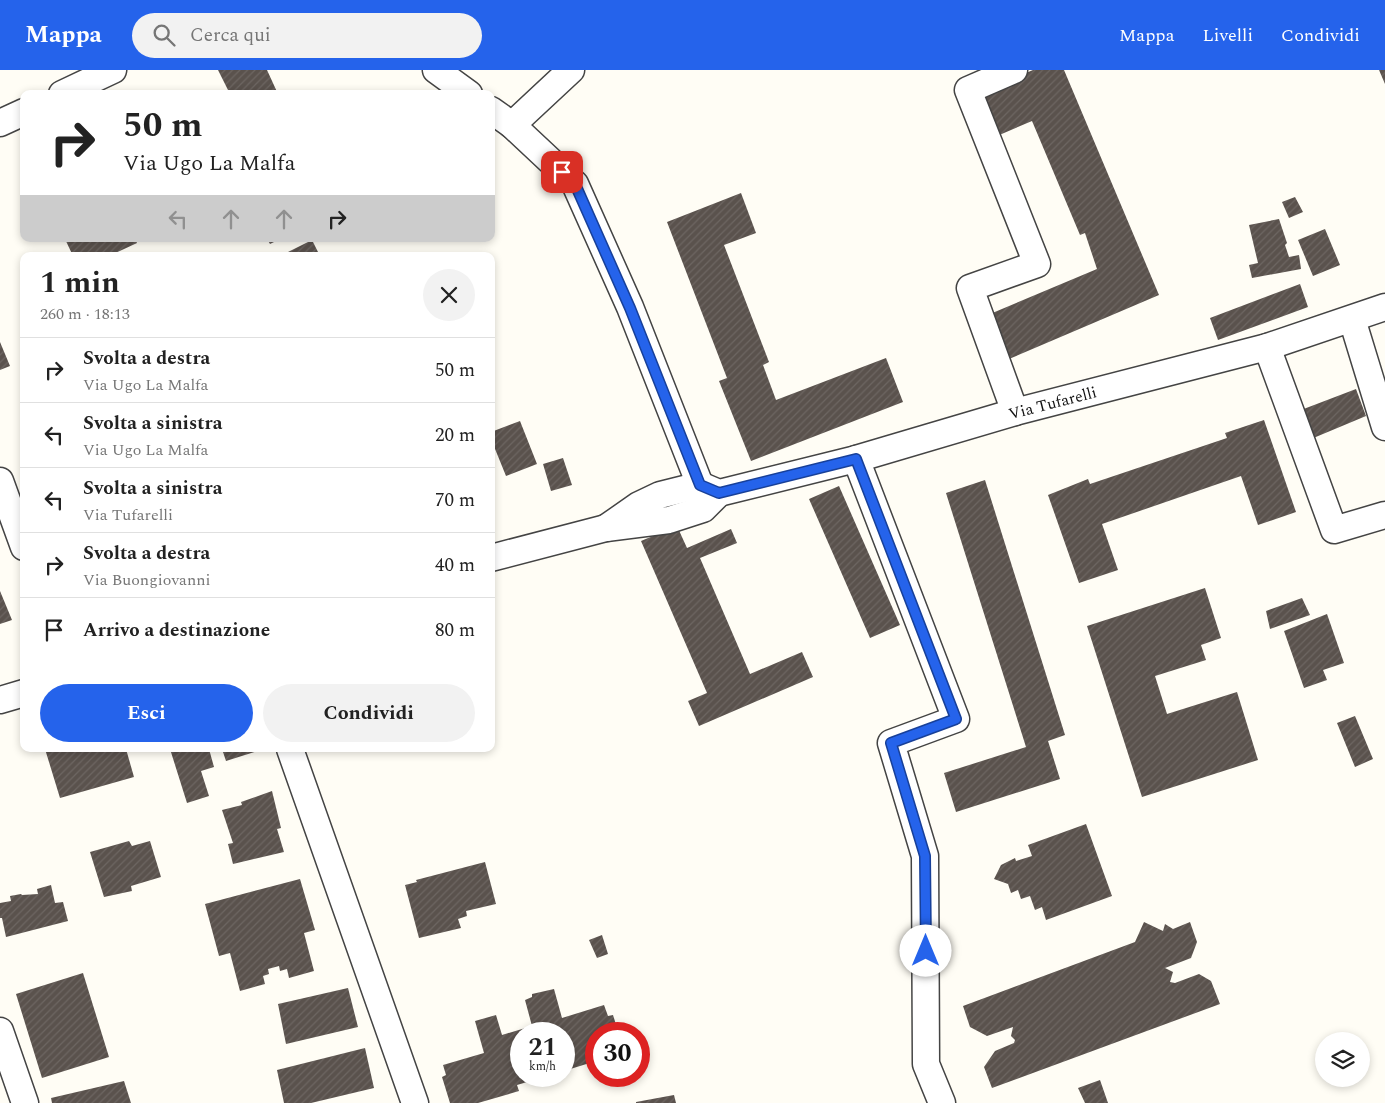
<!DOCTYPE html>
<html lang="it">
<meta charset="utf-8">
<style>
:root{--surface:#fff;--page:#f2f2f2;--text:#222;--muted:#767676;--line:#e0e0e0;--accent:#2563eb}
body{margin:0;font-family:Spectral,serif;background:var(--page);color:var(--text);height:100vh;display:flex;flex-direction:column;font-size:19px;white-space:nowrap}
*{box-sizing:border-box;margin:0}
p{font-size:16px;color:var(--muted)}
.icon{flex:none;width:28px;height:28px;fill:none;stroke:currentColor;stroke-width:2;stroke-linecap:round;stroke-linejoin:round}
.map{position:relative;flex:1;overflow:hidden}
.details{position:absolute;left:20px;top:182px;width:475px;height:500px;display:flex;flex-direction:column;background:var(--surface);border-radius:10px;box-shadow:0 2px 8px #0003}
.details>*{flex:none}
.top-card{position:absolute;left:20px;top:20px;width:475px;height:152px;border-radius:10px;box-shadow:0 2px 8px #0003;background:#fff;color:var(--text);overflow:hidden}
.tools{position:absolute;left:1315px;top:962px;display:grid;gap:10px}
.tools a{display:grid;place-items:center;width:55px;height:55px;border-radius:50%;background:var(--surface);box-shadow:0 2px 8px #0003;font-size:25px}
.speed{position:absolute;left:510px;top:952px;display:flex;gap:10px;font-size:25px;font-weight:700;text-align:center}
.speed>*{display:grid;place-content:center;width:65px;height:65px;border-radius:50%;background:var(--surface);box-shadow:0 2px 8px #0003;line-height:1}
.speed small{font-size:12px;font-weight:400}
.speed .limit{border:8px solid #d22;background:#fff;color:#111}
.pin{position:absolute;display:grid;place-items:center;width:42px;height:42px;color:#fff;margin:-21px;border-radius:10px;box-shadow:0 2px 8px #0006}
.me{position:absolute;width:55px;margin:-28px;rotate:0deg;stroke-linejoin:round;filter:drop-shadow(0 0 4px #0008)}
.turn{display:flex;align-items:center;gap:18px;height:105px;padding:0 20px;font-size:22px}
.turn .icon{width:65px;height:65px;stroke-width:2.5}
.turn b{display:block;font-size:35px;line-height:42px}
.lanes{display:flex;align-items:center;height:48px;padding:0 20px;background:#0003;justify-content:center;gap:25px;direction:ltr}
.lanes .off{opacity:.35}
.round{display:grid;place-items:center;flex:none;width:52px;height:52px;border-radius:26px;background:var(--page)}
.overview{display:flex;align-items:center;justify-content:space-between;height:85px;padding:0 20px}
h1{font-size:30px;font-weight:700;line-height:38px}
.action{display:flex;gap:10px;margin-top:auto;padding:10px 20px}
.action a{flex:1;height:58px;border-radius:30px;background:var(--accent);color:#fff;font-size:20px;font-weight:700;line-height:58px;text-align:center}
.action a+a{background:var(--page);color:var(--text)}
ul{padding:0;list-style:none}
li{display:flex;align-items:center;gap:15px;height:65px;padding:0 20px;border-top:1px solid var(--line)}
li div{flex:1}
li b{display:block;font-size:19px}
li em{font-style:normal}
header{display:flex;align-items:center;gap:30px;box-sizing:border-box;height:70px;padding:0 25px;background:var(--accent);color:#fff}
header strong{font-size:24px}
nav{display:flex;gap:28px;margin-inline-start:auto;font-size:18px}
.search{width:350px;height:45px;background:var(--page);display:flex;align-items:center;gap:12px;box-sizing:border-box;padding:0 18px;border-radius:28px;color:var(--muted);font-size:19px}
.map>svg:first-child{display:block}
</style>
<header>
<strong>Mappa</strong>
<div class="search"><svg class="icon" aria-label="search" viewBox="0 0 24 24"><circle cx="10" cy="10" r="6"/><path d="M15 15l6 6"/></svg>Cerca qui</div>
<nav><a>Mappa</a><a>Livelli</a><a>Condividi</a></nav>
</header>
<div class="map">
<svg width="1385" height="1033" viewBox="0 0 1385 1033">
<defs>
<pattern id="building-hatch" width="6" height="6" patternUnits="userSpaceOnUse" patternTransform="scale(1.25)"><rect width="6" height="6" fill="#5a524d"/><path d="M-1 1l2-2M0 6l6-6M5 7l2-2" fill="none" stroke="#6d6662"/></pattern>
</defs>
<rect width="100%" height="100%" fill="#fffdf5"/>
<path fill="url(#building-hatch)" d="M218,0H267L278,24H230Z
M1033,0H1064L1159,225L1009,289L990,244L1097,199L1085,163L1080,165L1032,51L997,66L979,23Z
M1379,0H1385V14Z
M741,123L756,163L724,175L769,292L763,295L776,330L886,288L903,332L751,391L719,311L727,308L667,152Z
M1295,127L1303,142L1289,148L1282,132Z
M1279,149L1287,173L1285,175L1289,187L1299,185L1301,199L1252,208L1249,195L1258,193L1249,155Z
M1325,159L1340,195L1313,206L1298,170Z
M65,169H135L137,173L109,186H73Z
M267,169H280L270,174Z
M312,170L320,186H290L288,182Z
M1300,214L1308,237L1218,270L1210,248Z
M0,272L10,296L0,300Z
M1356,319L1366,346L1311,369L1301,340Z
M1264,350L1296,442L1258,455L1241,406L1102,454L1118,500L1079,513L1048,425L1088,409L1090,414L1227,368L1225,363Z
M520,351L537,394L506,406L491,369V362Z
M563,388L572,415L551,421L543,394Z
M985,410L1065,665L1048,671L1060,709L956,742L944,703L1026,677L946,423Z
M839,416L900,555L870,568L809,429Z
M677,456L687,478L731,459L737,473L700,488L750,604L802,582L813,607L699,656L688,631L707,623L641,471Z
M1205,518L1221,568L1201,575L1206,590L1155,606L1167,644L1237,622L1258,690L1142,727L1087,556Z
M0,521L12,550L0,554Z
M1302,528L1310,545L1270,559L1266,541Z
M1327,544L1344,593L1323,600L1327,610L1304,618L1284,561Z
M1355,646L1373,689L1355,697L1337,653Z
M45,679H126L134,707L60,728Z
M170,679H209L214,697L201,701L209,726L187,733Z
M222,679H264L226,691Z
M272,721L281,758L277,759L284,782L233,794L228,774L233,773L222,740L242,735L241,732Z
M1086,754L1112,826L1046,850L1042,837L1035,840L1030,826L1021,829L1018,820L1011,823L1008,814L994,809L1001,795L1015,788L1016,791L1032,786L1028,775Z
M129,771L132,776L150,771L161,807L131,816L132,821L104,827L90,782Z
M485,792L496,834L466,841L467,846L458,849L461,858L419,868L405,815L417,812L416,810Z
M300,809L315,860L304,863L314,901L289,908L287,899L280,901L279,896L268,899L269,904L263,906L265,914L240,921L230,883L219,886L205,834Z
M51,815L55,833L63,832L68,851L6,867L2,848H0V833L11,831L10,826L21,824L22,825L38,824L37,819Z
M1144,852L1163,861L1165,854L1173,859L1190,852L1197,872L1191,888L1165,898L1173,902L1170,912L1175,913L1199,904L1211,911L1220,934L992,1018L984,997L995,981L1014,973L1015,970L1011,966L1013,957L987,966L970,957L963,936L1135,872Z
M602,865L608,884L597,888L589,870Z
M83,903L109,987L42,1008L16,924Z
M348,918L358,957L286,974L278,934Z
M554,919L562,948L604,935L608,946L613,945L619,964H596V985H595L596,991L564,1001V964H521V1006L544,1007L517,1015L519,1021L478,1033H450L442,1007L446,1005L443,995L484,983L475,951L496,945L502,965L532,956L525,930L532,927V924Z
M365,978L374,1018L311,1033H284L277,1000Z
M1100,1010L1108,1033H1085L1078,1018Z
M124,1011L131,1033H52L51,1028Z
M674,1025L676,1033H636V1032Z"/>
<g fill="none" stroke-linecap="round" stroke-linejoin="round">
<defs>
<g id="minor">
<path d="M436,0L469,24"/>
<path d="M1014,0L968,20L1037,194L970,218L1015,342"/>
<path d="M62,24L113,0"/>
<path d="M491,40L512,55L575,114L630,237L700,415"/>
<path d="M0,53L24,42"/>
<path d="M512,55L571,0"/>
<path d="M1352,249L1385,357"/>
<path d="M1267,277L1334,460L1385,445"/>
<path d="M856,389L956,649L891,673L925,786L926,994L942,1033"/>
<path d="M0,411L24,477"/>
<path id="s1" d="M606,458L639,435L660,425L700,415L719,423L856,389L1015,342L1267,277L1385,237"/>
<path d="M491,488L606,458L669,450L703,439L719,423"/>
<path d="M0,630L24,623"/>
<path d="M290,679L415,1033"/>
<path d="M0,961L25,1033"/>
</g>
</defs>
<use href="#minor" stroke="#444" stroke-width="29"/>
<use href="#minor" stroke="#fff" stroke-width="26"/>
</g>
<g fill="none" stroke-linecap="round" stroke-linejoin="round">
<defs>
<path id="route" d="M562,102L575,114L630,238L700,415L719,423L856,389L956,649L891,673L925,786L926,881"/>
</defs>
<use href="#route" stroke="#184099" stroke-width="12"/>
<use href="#route" stroke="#2563eb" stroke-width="9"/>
</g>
<g text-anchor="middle" stroke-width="5" stroke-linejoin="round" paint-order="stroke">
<g font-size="16" fill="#111" stroke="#fff">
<text dy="6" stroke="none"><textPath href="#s1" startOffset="471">Via Tufarelli</textPath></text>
</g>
</g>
</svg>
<div class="tools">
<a><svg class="icon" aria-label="layers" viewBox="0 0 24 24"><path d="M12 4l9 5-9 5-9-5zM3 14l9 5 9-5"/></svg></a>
</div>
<div class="speed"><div>21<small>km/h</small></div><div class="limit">30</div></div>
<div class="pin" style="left:562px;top:102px;background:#d93025"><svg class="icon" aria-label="arrive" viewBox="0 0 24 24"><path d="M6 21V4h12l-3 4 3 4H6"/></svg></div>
<svg class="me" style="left:926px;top:881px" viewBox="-20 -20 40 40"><circle r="19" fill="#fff"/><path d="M0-13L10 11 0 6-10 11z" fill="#2563eb"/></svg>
<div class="top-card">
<div class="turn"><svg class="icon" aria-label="right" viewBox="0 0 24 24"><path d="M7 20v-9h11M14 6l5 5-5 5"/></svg><div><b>50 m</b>Via Ugo La Malfa</div></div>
<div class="lanes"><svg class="icon off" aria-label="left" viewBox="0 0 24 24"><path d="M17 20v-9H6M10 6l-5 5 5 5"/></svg><svg class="icon off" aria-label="ahead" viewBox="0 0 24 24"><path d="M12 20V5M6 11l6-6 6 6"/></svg><svg class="icon off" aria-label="ahead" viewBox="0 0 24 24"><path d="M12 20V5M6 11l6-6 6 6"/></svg><svg class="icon" aria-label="right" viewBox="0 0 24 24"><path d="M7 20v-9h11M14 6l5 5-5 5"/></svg></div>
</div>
<section class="details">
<div class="overview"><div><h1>1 min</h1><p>260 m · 18:13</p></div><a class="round"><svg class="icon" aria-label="close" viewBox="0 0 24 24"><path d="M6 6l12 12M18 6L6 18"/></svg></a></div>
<ul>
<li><svg class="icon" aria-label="right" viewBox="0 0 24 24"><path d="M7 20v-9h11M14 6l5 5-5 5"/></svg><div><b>Svolta a destra</b><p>Via Ugo La Malfa</p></div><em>50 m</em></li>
<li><svg class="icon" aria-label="left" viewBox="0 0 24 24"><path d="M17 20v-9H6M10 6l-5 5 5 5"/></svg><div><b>Svolta a sinistra</b><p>Via Ugo La Malfa</p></div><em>20 m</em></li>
<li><svg class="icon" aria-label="left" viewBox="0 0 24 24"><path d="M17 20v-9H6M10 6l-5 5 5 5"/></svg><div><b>Svolta a sinistra</b><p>Via Tufarelli</p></div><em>70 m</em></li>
<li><svg class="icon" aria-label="right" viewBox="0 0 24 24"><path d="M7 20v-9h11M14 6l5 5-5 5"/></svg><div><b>Svolta a destra</b><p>Via Buongiovanni</p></div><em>40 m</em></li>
<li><svg class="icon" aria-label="arrive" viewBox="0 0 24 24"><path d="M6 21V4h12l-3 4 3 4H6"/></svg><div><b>Arrivo a destinazione</b></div><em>80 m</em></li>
</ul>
<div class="action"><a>Esci</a><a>Condividi</a></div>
</section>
</div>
